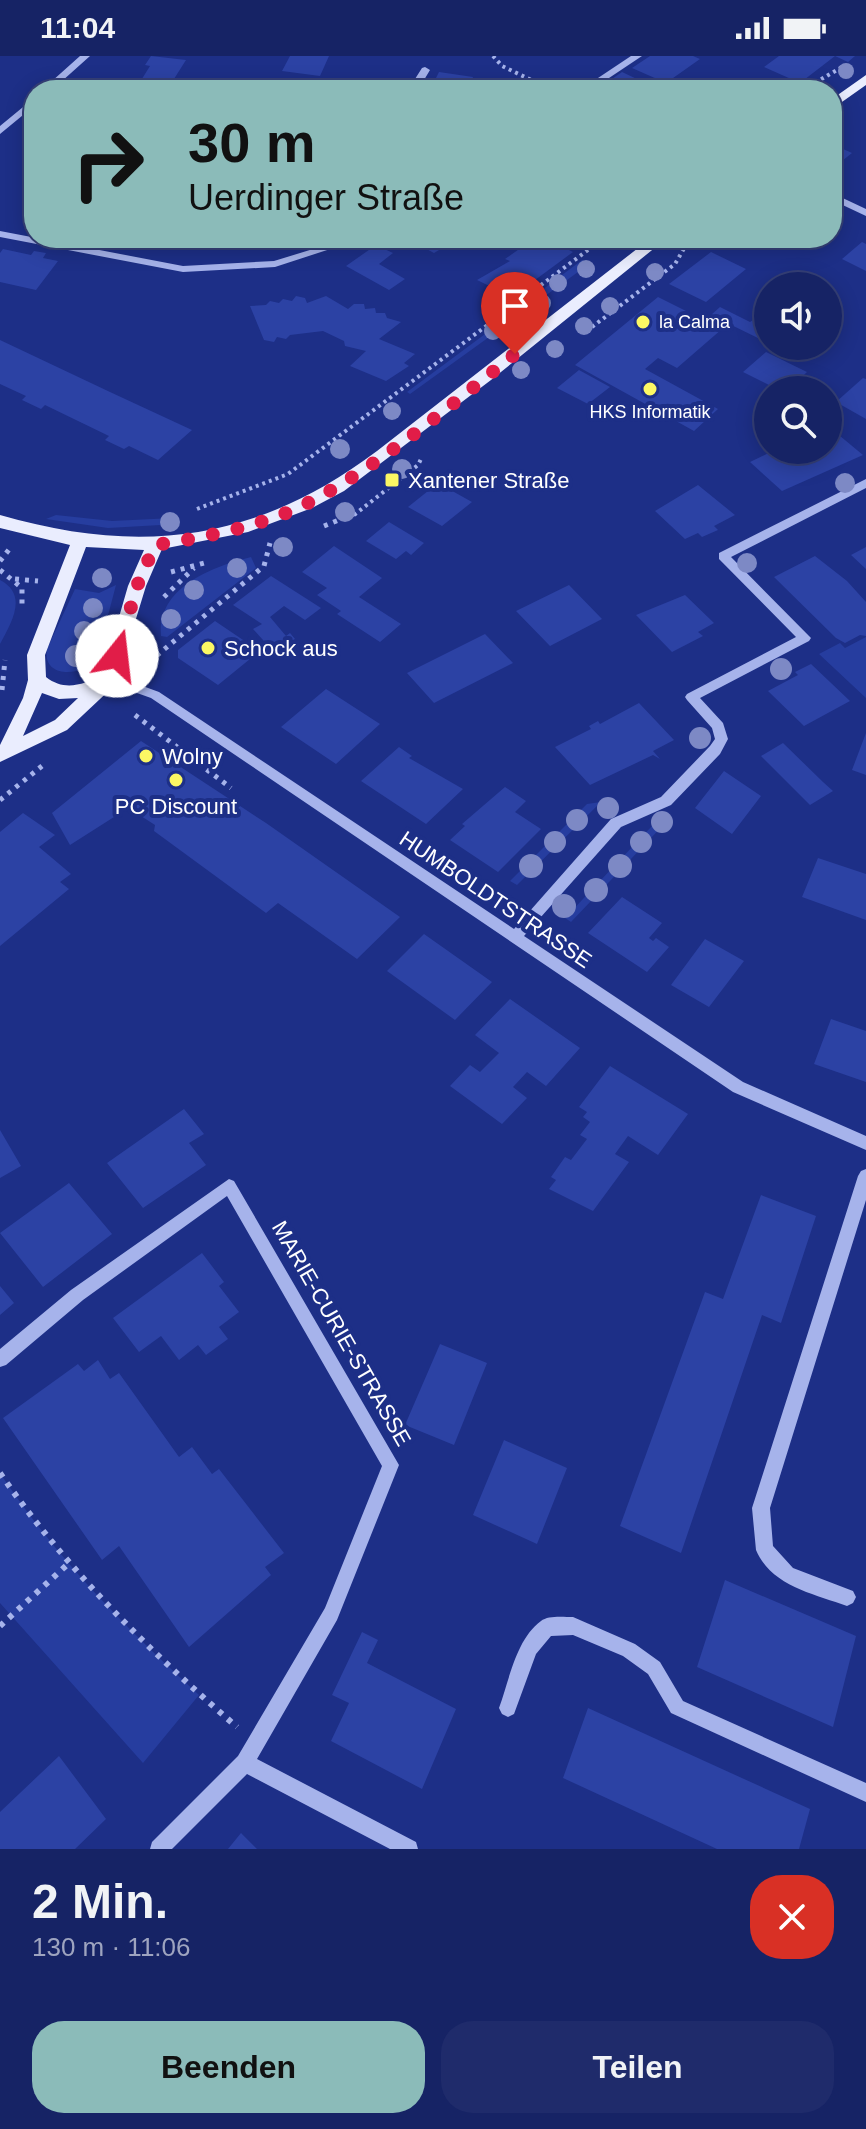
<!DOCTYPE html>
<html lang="de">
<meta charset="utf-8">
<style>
:root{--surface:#162365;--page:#1f2b6b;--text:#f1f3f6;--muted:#9ea4bf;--line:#354079;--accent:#8bbbb9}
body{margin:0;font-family:Arial,sans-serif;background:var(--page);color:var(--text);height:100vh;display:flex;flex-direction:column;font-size:30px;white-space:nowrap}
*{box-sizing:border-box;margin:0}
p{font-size:26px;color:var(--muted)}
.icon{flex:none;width:44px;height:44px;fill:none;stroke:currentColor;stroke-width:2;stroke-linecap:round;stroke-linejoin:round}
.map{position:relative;height:1793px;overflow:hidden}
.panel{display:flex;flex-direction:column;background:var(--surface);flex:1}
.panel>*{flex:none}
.top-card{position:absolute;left:24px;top:24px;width:818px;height:168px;border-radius:32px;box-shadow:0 4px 20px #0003,0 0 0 2px var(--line);background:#8bbbb9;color:#111;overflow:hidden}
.fabs{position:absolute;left:754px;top:216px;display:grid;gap:16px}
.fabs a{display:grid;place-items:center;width:88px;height:88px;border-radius:50%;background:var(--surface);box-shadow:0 4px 20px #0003,0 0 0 2px var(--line);font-size:40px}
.pin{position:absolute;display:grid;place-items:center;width:68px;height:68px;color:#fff;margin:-82px -34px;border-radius:50% 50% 50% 0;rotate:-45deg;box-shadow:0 0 8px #0007}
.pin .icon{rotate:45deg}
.me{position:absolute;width:88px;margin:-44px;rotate:16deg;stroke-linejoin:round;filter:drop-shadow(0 0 6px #0008)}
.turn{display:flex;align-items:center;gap:28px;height:168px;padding:0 32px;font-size:36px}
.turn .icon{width:104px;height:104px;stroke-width:2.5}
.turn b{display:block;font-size:56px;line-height:68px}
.round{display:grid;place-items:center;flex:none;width:84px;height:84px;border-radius:32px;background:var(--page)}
.headline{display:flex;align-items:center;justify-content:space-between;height:136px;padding:0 32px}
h1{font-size:48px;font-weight:700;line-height:60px}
.cta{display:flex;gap:16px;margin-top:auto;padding:16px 32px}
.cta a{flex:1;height:92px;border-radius:32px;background:var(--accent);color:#111;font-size:32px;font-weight:700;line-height:92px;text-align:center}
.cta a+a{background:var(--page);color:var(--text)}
.status{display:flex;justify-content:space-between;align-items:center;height:56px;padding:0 40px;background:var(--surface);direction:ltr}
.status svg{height:22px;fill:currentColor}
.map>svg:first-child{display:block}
</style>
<div class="status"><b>11:04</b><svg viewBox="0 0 49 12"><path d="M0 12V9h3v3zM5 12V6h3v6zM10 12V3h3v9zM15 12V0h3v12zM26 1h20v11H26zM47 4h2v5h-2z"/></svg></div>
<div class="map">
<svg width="866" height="1793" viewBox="0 0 866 1793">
<rect width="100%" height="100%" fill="#1d2f87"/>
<path fill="#263d9f" d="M582,204L589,207L590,215L578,216L545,240L544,249L526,246Z
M512,258L517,261L410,338L407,336Z
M56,459L112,465L173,462L178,468L108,472L46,463Z
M251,501L256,512L167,581L161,580C157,531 212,511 251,501Z
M0,524C29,539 11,567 0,588Z
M116,529L96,605C81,620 42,623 47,593L75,533L99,537Z
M866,581V642L819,598L840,587L845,592Z
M601,746L517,829L510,825L587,748Z
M669,763L571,866L565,862L652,770Z
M0,1417C57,1503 123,1569 199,1639L143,1707L0,1547Z"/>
<path fill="#2c42a4" d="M151,0L186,4L167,34H135L150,10L145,9Z
M290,0H329L320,20L282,15Z
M650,0H693L700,3L666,27L632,12Z
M779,0H855L848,6L835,0L800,27L764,11Z
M439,16L473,21L468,34H430Z
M622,16L656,32L596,34Z
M747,25L769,34H735Z
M832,88L852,97L832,113Z
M385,182H438L449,188L434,197L413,186L401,191Z
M523,182H545L573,196L512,241L477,224L510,205L505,203L525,189L518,185Z
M862,186L866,188V215L842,203Z
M376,189L393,197L379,208L405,223L389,234L346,210Z
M3,193L31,199L34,195L46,197L43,202L58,205L36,234L0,226V197Z
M711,196L746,213L706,246L669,228Z
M296,240L305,242L307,247L326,240L348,253L354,248H364L365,253L375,252L376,257H385L387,262L401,266L379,283L415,298L404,307L409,310L386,325L350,310L366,295L345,290L344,285L323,275L290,279L286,283L277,281L274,286L264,284L250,250L266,249L270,245L279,247L283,243L292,245Z
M658,241L722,273L677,312L658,302L645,313L718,353L694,375L575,309Z
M720,251L750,266L762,258L768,262V287L711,259Z
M0,284L110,336L192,374L158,404L129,390L124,393L105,384L109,380L45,349L41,353L22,344L26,340L0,328Z
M766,296L807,316L788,334H779L743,316Z
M579,314L610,331L588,348L557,332Z
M863,322L866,323V363L836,346Z
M828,370L863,399L782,435L750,406L775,394H828Z
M438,427L472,446L442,470L408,451Z
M698,429L735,459L714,470L718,474L702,481L698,477L685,483L655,455Z
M389,466L424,487L411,499L406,495L396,503L366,485Z
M334,490L382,522L359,541L401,568L380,586L337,558L341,555L317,539L327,532L302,516Z
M866,491V513L851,499Z
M815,500L847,525L866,546V580L860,579L845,587L836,582L774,521Z
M271,520L321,552L305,564L284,550L270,561L286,580L290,577L295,583L272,594L253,573L262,568L233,549Z
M569,529L602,563L550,590L516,555Z
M685,539L714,567L698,576L703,580L672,596L636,559Z
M215,565L249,588L239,595L250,603L218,629L178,602V594Z
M485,578L513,607L434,647L407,617Z
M811,608L850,645L804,670L768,635L798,619L795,616Z
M326,633L380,668L336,708L281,671Z
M639,647L674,684L653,695L660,703L653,699L590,729L555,691L591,673L589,670L598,665L600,668Z
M866,677V719L852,714Z
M141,685L266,767L400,861L357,903L278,847L266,857L154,775L155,769L130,753L136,747L70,789L52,757Z
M783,687L823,726L833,735L810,749L761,700Z
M399,691L412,700L409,702L463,733L426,768L361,725Z
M724,715L761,740L732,778L695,752Z
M505,731L526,745L515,756L541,773L498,816L450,784L465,770L462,768Z
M23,757L55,779L39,791L71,818L60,826L69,833L0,890V776Z
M818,802L866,818V864L802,841Z
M622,841L662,867L649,882L653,885L656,882L669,891L647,916L588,877Z
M424,878L492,926L455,964L387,915Z
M705,883L744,905L709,951L671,929Z
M510,943L580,992L546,1030L527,1016L513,1031L527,1042L502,1068L450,1030L470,1009L480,1016L499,997L475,979Z
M831,963L866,975V1026L814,1008Z
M610,1010L688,1058L658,1099L628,1080L615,1098L629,1106L593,1155L549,1133L556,1124L551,1121L565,1101L571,1104L587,1083L580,1079L590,1066L583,1061L587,1056L579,1051Z
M184,1053L204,1078L189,1087L206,1109L143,1152L107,1107Z
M0,1074L21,1110L0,1122Z
M69,1127L112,1178L43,1231L0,1177Z
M761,1139L816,1160L781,1267L762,1259L681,1497L620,1470L705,1236L723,1243Z
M202,1197L224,1226L219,1230L239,1256L219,1271L228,1283L206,1299L198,1289L179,1304L161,1280L139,1296L113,1262Z
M0,1230L14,1247L0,1259Z
M440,1288L487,1307L454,1389L405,1369Z
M98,1304L110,1323L119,1317L179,1401L192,1391L212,1418L219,1413L284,1497L265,1511L271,1519L189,1591L119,1490L102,1504L3,1362L78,1308L84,1315Z
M504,1384L567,1412L537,1488L473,1459Z
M725,1524L856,1580L833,1671L697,1611Z
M362,1576L378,1584L367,1607L456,1653L422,1733L331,1685L349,1647L332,1639Z
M588,1652L810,1753L799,1793H717L563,1722Z
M59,1700L106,1763L75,1793H0V1756Z
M241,1777L257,1793H228Z"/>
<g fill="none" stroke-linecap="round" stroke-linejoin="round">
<path stroke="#a6b3eb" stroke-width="4" stroke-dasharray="3 4" stroke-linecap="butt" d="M493,0L502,10L552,34
M803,34L842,11
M592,271L675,208L690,182
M197,453L288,418L604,182
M354,459L418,409L422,401"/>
<path stroke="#a6b3eb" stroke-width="5" stroke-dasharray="4 6" stroke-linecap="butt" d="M324,470L356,457
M0,505L11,491
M0,514L22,532V553
M171,516L208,506
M15,523L38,525
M164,541L194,512
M149,606L264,510L270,487
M144,613L150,592
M2,634L5,604
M135,659L231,732
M0,744L42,710"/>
<path stroke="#a6b3eb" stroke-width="6" stroke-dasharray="5 7" stroke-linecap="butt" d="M0,1417C67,1514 148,1594 237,1671
M0,1570L68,1508"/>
<path fill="#a6b3eb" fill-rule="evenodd" d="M80,0H90L52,34H42Z
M631,0H642L591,34H580Z
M425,11L430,14L418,34H408L422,12Z
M34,42V50L0,78V70Z
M832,137L866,153V160L832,144Z
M0,175L183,210L274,205L349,182H364L275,211L183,216L0,181Z
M866,423V432L731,501L811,582L809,585L700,642L723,667L728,683L720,698L671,749L621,771L524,880L743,1026L866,1080V1094L733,1036L151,642L106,626L104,623L110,618L159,636L514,873L611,763L661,741L710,690L715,683L712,672L687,644L685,641L687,638L796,581L719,503V497Z
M866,1113V1144L770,1452L773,1490L793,1512L853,1535L856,1541L853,1547L847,1550C814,1538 771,1530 756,1494L752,1452L858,1120L861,1115Z
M229,1123L234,1125L399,1409L337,1564L257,1703L416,1786L418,1793H390L247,1718L172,1793H150L152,1786L238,1700L325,1552L382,1410L227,1140L83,1244L6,1309L0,1311V1293L71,1234Z
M573,1561L635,1588L660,1606L683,1645L866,1727V1746L671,1657L648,1618L623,1600L573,1579L551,1580L536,1598L514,1658L508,1661L502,1658L499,1652C509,1625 516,1583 541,1565C548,1559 564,1561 573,1561Z"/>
<path fill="#eaedfe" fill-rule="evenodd" d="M866,19V29L832,53V43Z
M651,182H667L491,324L344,435L312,452L248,476L162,493L146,530L116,628L67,674L0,706V689L23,642L28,624L27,599L70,489L0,472V459C142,500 257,485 377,395ZM86,491L144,494L128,530L102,620C83,628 65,636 46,621L45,599ZM42,637L59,643L78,642L55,664L23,680Z"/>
</g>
<g fill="#7d89c5">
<circle cx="846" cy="15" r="8"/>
<circle cx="586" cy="213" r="9"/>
<circle cx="655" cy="216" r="9"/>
<circle cx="558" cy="227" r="9"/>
<circle cx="542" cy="247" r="9"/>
<circle cx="610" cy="250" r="9"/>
<circle cx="584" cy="270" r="9"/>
<circle cx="493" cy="275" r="9"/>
<circle cx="555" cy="293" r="9"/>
<circle cx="521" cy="314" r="9"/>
<circle cx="392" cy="355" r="9"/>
<circle cx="340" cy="393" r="10"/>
<circle cx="402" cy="413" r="10"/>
<circle cx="845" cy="427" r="10"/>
<circle cx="345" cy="456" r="10"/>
<circle cx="170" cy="466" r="10"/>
<circle cx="283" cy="491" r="10"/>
<circle cx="747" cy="507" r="10"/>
<circle cx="237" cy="512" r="10"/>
<circle cx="102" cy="522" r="10"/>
<circle cx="194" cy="534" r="10"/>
<circle cx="93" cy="552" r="10"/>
<circle cx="171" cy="563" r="10"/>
<circle cx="84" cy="575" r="10"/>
<circle cx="76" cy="600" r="11"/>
<circle cx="781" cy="613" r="11"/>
<circle cx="700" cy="682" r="11"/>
<circle cx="608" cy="752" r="11"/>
<circle cx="577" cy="764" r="11"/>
<circle cx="662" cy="766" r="11"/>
<circle cx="555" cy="786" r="11"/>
<circle cx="641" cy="786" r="11"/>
<circle cx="531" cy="810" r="12"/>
<circle cx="620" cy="810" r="12"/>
<circle cx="596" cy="834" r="12"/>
<circle cx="564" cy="850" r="12"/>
</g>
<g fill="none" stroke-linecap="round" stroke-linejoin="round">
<path stroke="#e11d48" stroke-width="14" stroke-dasharray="0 25.2" d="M117,600L137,530L155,489C206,481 264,470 310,446C383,407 450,350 515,298"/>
</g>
<g fill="#fbf764" stroke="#1d2f87" stroke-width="3">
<circle cx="643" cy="266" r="8"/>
<circle cx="650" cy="333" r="8"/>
<rect x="384" y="416" width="16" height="16" rx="4"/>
<circle cx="208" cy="592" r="8"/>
<circle cx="146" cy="700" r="8"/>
<circle cx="176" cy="724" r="8"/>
</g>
<g text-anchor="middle" stroke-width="8" stroke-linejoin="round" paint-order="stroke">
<g font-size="18" fill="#fff" stroke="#1d2f87" text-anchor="start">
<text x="659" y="272">la Calma</text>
<text x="650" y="362" text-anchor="middle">HKS Informatik</text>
</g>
<g font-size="22" fill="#fff" stroke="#1d2f87" text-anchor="start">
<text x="408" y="432">Xantener Straße</text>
<text x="224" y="600">Schock aus</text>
<text x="162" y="708">Wolny</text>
<text x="176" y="758" text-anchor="middle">PC Discount</text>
</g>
<g font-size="22" fill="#fff" stroke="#1d2f87">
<text transform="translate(496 843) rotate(34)" y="8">HUMBOLDTSTRASSE</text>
<text transform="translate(342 1277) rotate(60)" y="8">MARIE-CURIE-STRASSE</text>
</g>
</g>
</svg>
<div class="fabs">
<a><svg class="icon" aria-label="sound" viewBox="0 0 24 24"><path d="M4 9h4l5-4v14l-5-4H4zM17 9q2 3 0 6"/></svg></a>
<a><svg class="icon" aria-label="search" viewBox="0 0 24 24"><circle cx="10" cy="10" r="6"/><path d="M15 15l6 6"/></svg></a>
</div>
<div class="pin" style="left:515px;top:298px;background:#d93025"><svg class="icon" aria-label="arrive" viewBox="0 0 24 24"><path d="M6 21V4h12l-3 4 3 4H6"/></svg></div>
<svg class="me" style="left:117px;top:600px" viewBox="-20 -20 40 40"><circle r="19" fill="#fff"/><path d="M0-13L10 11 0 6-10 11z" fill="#e11d48"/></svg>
<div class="top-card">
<div class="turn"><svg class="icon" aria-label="right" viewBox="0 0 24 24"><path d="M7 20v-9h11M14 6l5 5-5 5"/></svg><div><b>30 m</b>Uerdinger Straße</div></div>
</div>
</div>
<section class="panel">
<div class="headline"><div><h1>2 Min.</h1><p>130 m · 11:06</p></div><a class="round" style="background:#d93025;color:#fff"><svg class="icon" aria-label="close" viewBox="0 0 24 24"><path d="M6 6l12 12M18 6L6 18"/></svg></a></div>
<div class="cta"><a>Beenden</a><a>Teilen</a></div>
</section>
